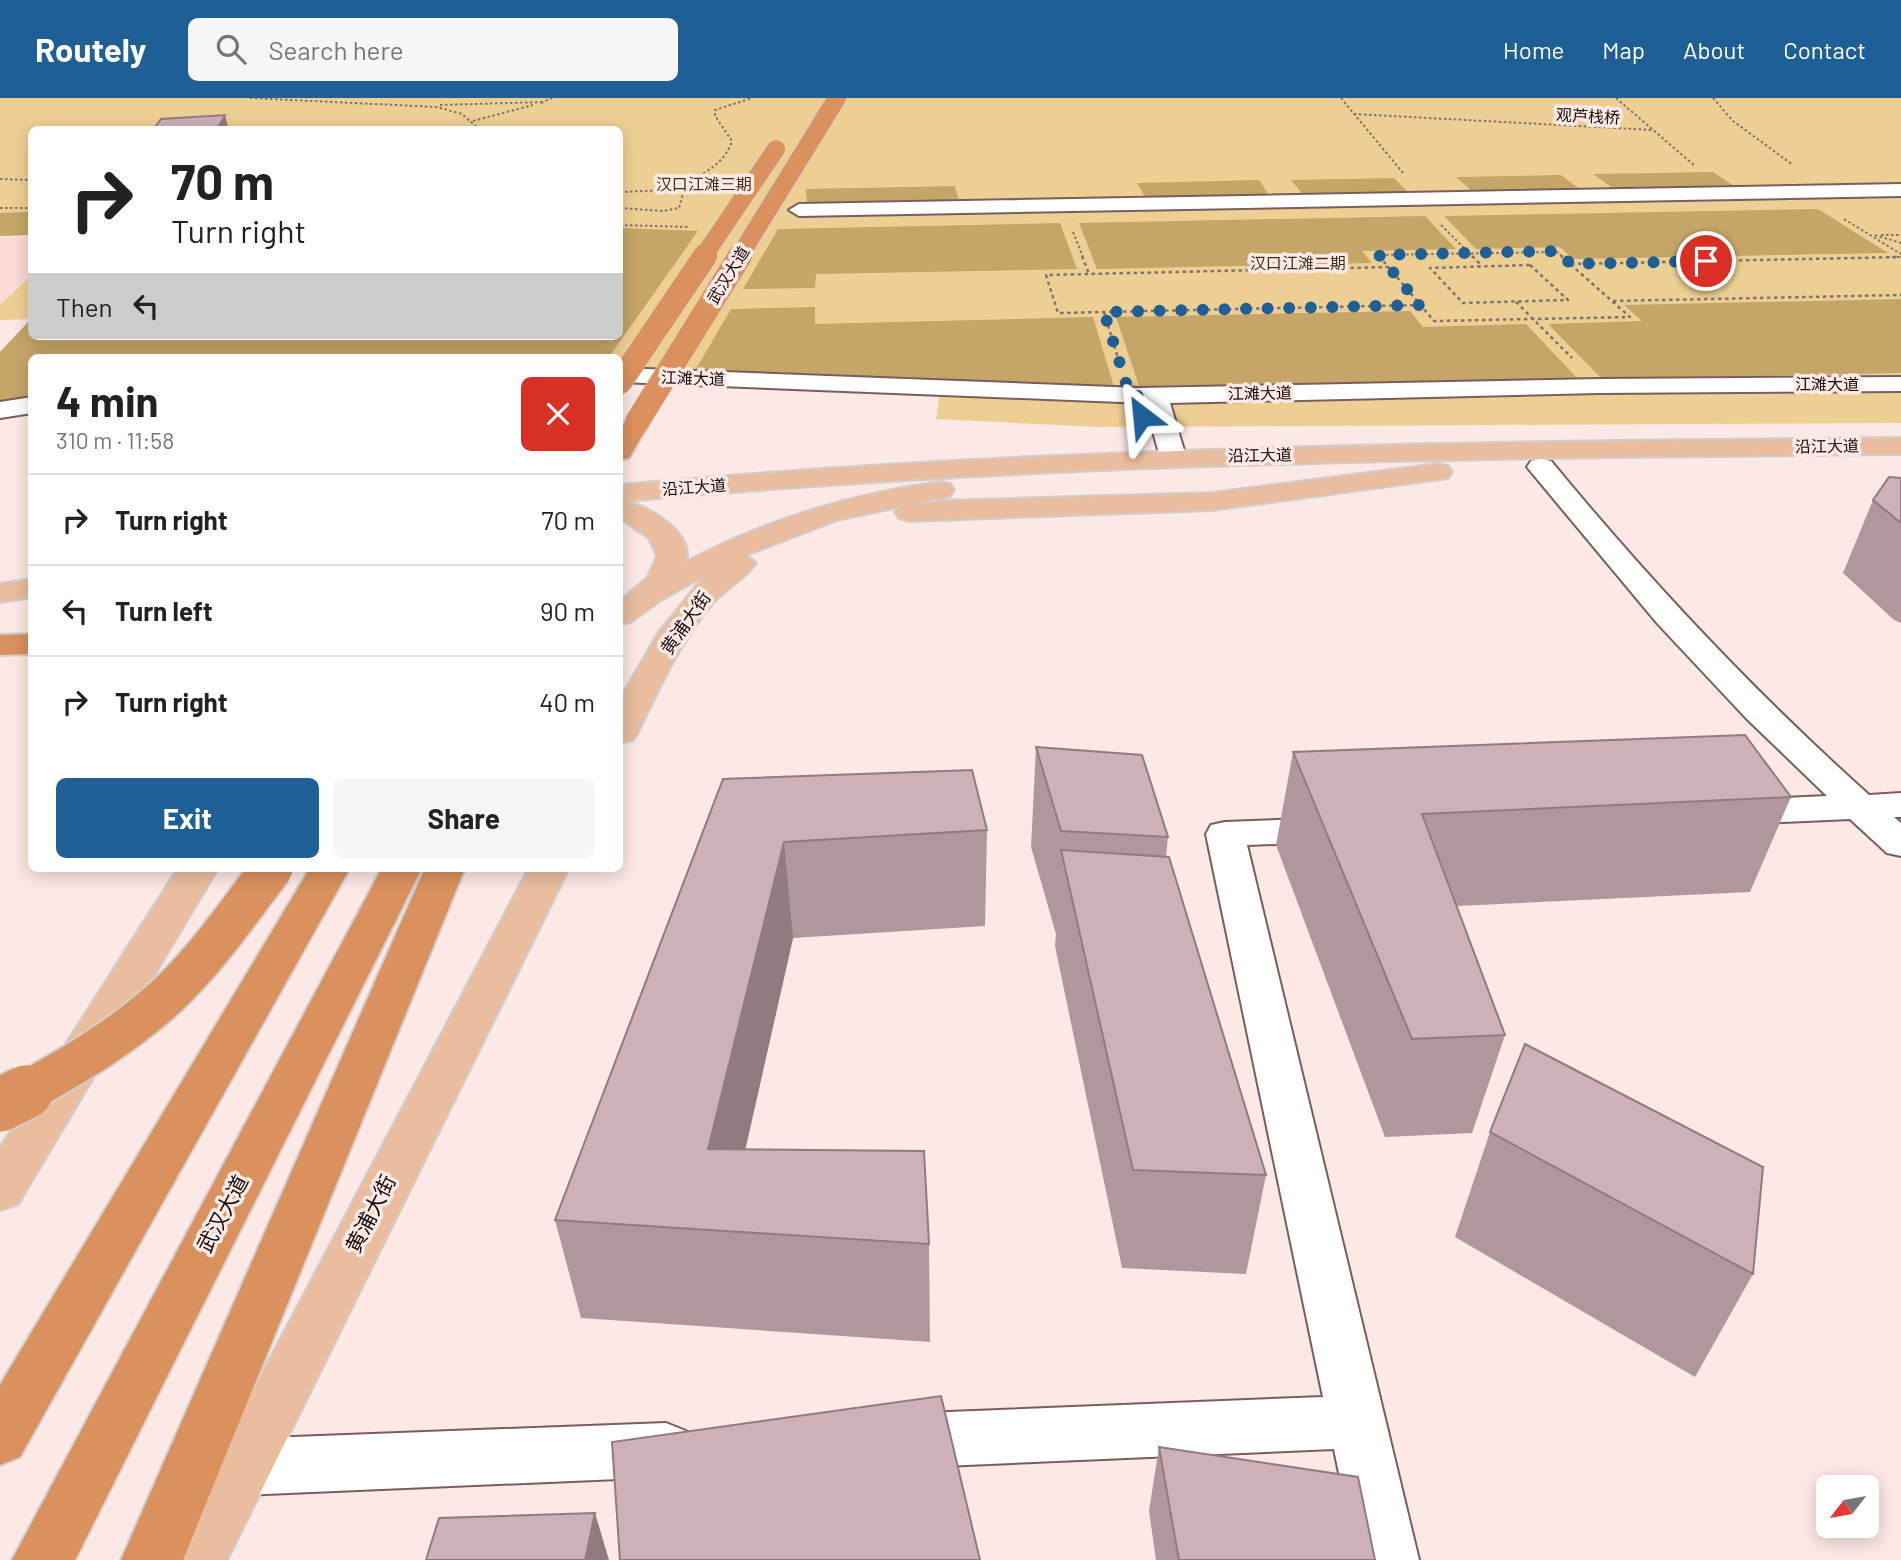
<!DOCTYPE html>
<meta charset="utf-8">
<style>
:root{--surface:#fff;--page:#f6f6f6;--text:#222;--muted:#767676;--line:#e0e0e0;--accent:#1e6095}
body{margin:0;font-family:Barlow,"Noto Sans SC",sans-serif;background:var(--page);color:var(--text);height:100vh;display:flex;flex-direction:column;font-size:26px;white-space:nowrap}
*{box-sizing:border-box;margin:0}
p{font-size:23px;color:var(--muted)}
.icon{flex:none;width:38px;height:38px;fill:none;stroke:currentColor;stroke-width:2;stroke-linecap:round;stroke-linejoin:round}
.map{position:relative;flex:1;overflow:hidden}
.drawer{position:absolute;left:28px;top:256px;width:595px;height:518px;display:flex;flex-direction:column;background:var(--surface);border-radius:10px;box-shadow:0 4px 18px #0003}
.drawer>*{flex:none}
.hud{position:absolute;left:28px;top:28px;width:595px;height:214px;border-radius:10px;box-shadow:0 4px 18px #0003;background:#fff;color:var(--text);overflow:hidden}
.needle{width:46px;rotate:239deg}
.fabs{position:absolute;left:1816px;top:1377px;display:grid;gap:14px}
.fabs a{display:grid;place-items:center;width:63px;height:63px;border-radius:10px;background:var(--surface);box-shadow:0 4px 18px #0003;font-size:35px}
.pin{position:absolute;display:grid;place-items:center;width:60px;height:60px;color:#fff;margin:-30px;border:4px solid #fff;border-radius:50%;box-shadow:0 2px 7px #0007}
.me{position:absolute;width:77px;margin:-38px;rotate:331deg;stroke-linejoin:round;filter:drop-shadow(0 0 5px #0008)}
.turn{display:flex;align-items:center;gap:24px;height:147px;padding:0 28px;font-size:32px}
.turn .icon{width:91px;height:91px;stroke-width:2.5}
.turn b{display:block;font-size:49px;line-height:60px}
.then{display:flex;align-items:center;height:66px;padding:0 28px;background:#0003;gap:14px;font-size:26px}
.round{display:grid;place-items:center;flex:none;width:74px;height:74px;border-radius:10px;background:var(--page)}
.head{display:flex;align-items:center;justify-content:space-between;height:119px;padding:0 28px}
h1{font-size:42px;font-weight:700;line-height:52px}
.button{display:flex;gap:14px;margin-top:auto;padding:14px 28px}
.button a{flex:1;height:80px;border-radius:10px;background:var(--accent);color:#fff;font-size:28px;font-weight:700;line-height:80px;text-align:center}
.button a+a{background:var(--page);color:var(--text)}
ul{padding:0;list-style:none}
li{display:flex;align-items:center;gap:21px;height:91px;padding:0 28px;border-top:2px solid var(--line)}
li div{flex:1}
li b{display:block;font-size:26px}
li em{font-style:normal}
header{display:flex;align-items:center;gap:42px;box-sizing:border-box;height:98px;padding:0 35px;background:var(--accent);color:#fff}
header strong{font-size:33px}
nav{display:flex;gap:38px;margin-inline-start:auto;font-size:24px}
.search{width:490px;height:63px;background:var(--page);display:flex;align-items:center;gap:18px;box-sizing:border-box;padding:0 24px;border-radius:10px;color:var(--muted);font-size:26px}
.map>svg:first-child{display:block}
</style>
<header>
<strong>Routely</strong>
<div class="search"><svg class="icon" aria-label="search" viewBox="0 0 24 24"><circle cx="10" cy="10" r="6"/><path d="M15 15l6 6"/></svg>Search here</div>
<nav><a>Home</a><a>Map</a><a>About</a><a>Contact</a></nav>
</header>
<div class="map">
<svg width="1901" height="1462" viewBox="0 0 1901 1462">
<rect width="100%" height="100%" fill="#fce8e5"/>
<path fill="#fcdbd7" d="M31,138V178L0,207V139Z"/>
<path fill="#eecf93" d="M0,0H1901V325L1098,329L936,321L941,284L620,270V259H32L0,254L31,221L0,222V207L31,178L32,238H620V32H32L31,137L0,138Z"/>
<path fill="#c5a568" d="M1713,74L1736,89L1614,91L1593,76Z
M1561,77L1581,92L1473,94L1456,79Z
M1394,80L1409,95L1304,98L1291,82Z
M1259,82L1270,98L1146,101L1137,85Z
M955,88L960,106L807,109L806,91Z
M1818,111L1888,155L1573,161L1560,149L1476,151L1444,118Z
M31,114V137L0,138V115Z
M1425,118L1456,151L1362,153L1372,165L1097,171L1079,125Z
M1060,125L1077,171L816,176L815,190L743,191L778,131Z
M620,130L698,133L609,259H32L31,299L0,304V254L31,221L32,238H620Z
M1901,201V275L1602,281L1548,226L1642,223L1624,207Z
M815,209V226L1093,219L1115,292L695,273L731,211Z
M1410,213L1423,229L1526,226L1578,281L1140,291L1116,219Z"/>
<g fill="none" stroke-linecap="round" stroke-linejoin="round">
<defs>
<path id="minor" d="M1901,86V98L799,118L789,112L799,106Z
M620,270L1139,290L1599,281L1901,279V293L1599,295L1170,305L1186,359L1183,365H1163L1160,359L1145,305L620,284Z
M32,299V315L0,320V304Z
M1541,361L1551,363C1649,482 1754,594 1869,697L1901,695V719H1894L1901,725V758L1887,755L1850,721L1736,726L1723,722L1717,714L1723,706L1736,702L1827,698L1746,620L1657,525L1527,369L1531,363Z
M1329,720L1343,723L1348,732L1343,741L1329,744L1247,747L1419,1462H1357L1334,1351L898,1370L878,1362L869,1343L878,1324L898,1316L1323,1299L1206,736L1211,727L1225,724Z
M666,1325L686,1333L695,1352L686,1371L666,1379L240,1397L219,1389L211,1369L219,1349L240,1341Z"/>
<path id="major" d="M1901,340V356C1475,360 1050,364 626,403C649,409 694,434 686,464C766,422 850,396 940,384L950,386L954,392L950,398L837,422L746,457L756,465C745,481 725,491 712,506C680,544 659,590 638,634L633,642L620,645V601L659,534L705,477L661,502L631,524L620,526V503L648,479L657,458L649,440L620,420V387C1046,348 1473,344 1901,340Z
M1438,366L1448,368L1452,374L1448,380L1212,412L909,423L899,420L895,414L899,408L943,403L1212,395Z
M32,481V499L0,504V486Z
M178,770H218L18,1106L0,1112V1050Z
M529,770H569L227,1462H164Z"/>
<path id="highway" d="M637,316L646,319L650,324L629,360L620,362V332L628,319Z
M32,536V556L0,557V537Z
M310,770H350L20,1359L0,1367V1287Z
M382,770H422L75,1462H12Z
M425,770H465L183,1462H121Z"/>
</defs>
<use href="#minor" stroke="#795e5a" stroke-width="4"/>
<use href="#major" stroke="#d0cece" stroke-width="4"/>
<use href="#highway" stroke="#d0cece" stroke-width="4"/>
<path stroke="#817270" stroke-width="2" stroke-dasharray="2.5 2.5" stroke-linecap="butt" d="M250,0L437,9L462,16L480,32
M1341,0L1403,75
M1616,0L1695,68
M1713,0L1733,23L1793,67
M541,5L552,0
M440,7L544,4
M1354,16L1653,32
M473,23L533,7
M0,81L32,82
M620,94L715,90
M0,110H32
M620,110L663,113L679,110L686,85C705,75 725,65 732,43L715,18V12L752,0
M1844,121L1901,156
M620,127L689,129
M1441,127L1473,159
M1073,134L1083,159
M1875,137L1901,145
M1881,137H1901
M1381,159L1379,157L1557,154L1563,159
M1887,159H1901"/>
<path stroke="#817270" stroke-width="2.5" stroke-dasharray="3.5 3.5" stroke-linecap="butt" d="M1082,158L1089,176
M1379,158L1434,223L1630,219L1561,158
M1472,158L1482,168
M1571,166L1901,159
M1530,167L1568,202L1463,205L1430,170Z
M1389,169L1046,177L1058,215L1420,207
M1613,203L1901,197
M1516,204L1572,260
M1104,214L1121,270"/>
<use href="#minor" fill="#fff" fill-rule="evenodd"/>
<use href="#major" fill="#e9bd9e" fill-rule="evenodd"/>
<use href="#highway" fill="#db915d" fill-rule="evenodd"/>
<defs>
<path id="highway-bridge-far3" d="M703,159L776,51
M739,159L837,0"/>
<path id="highway-bridge-far2" d="M620,284L705,158
M637,324L740,158"/>
<path id="highway-bridge-far1" d="M22,996C75,967 126,936 169,896C209,858 239,813 272,770"/>
<path id="highway-bridge" d="M0,1007L26,994"/>
</defs>
<use href="#highway-bridge-far3" stroke="#d0cece" stroke-width="20" stroke-linecap="butt"/>
<use href="#highway-bridge-far2" stroke="#d0cece" stroke-width="25" stroke-linecap="butt"/>
<use href="#highway-bridge-far1" stroke="#d0cece" stroke-width="45" stroke-linecap="butt"/>
<use href="#highway-bridge" stroke="#d0cece" stroke-width="57" stroke-linecap="butt"/>
<use href="#highway-bridge-far3" stroke="#db915d" stroke-width="18"/>
<use href="#highway-bridge-far2" stroke="#db915d" stroke-width="24"/>
<use href="#highway-bridge-far1" stroke="#db915d" stroke-width="41"/>
<use href="#highway-bridge" stroke="#db915d" stroke-width="53"/>
</g>
<path fill="#b0979e" d="M1901,380V525L1894,522L1843,475L1873,402Z
M1036,649L1168,739L1166,759L1266,1077L1246,1176L1122,1170L1055,848L1056,836L1031,749Z
M1293,654L1791,699L1750,794L1457,808L1505,937L1472,1035L1385,1039L1276,747Z
M723,681L987,732L985,828L793,840L745,1051L929,1146L930,1244L581,1220L555,1122Z
M1490,1034L1753,1176L1695,1279L1455,1139Z
M1159,1349L1375,1462H1156L1149,1413Z"/>
<path fill="#907b81" d="M225,17L229,32H217Z
M784,744L793,840L727,1133L708,1051Z
M595,1415L609,1462H585Z"/>
<path fill="#cdb0b8" stroke="#907b81" stroke-width="2" d="M225,17L217,32H153L161,21Z
M1889,379L1901,380V425L1873,402Z
M1745,637L1791,699L1422,716L1505,937L1412,941L1293,654Z
M1036,649L1142,657L1168,739L1061,733Z
M972,672L987,732L784,744L708,1051L924,1053L929,1146L555,1122L723,681Z
M1061,752L1169,759L1266,1077L1133,1072Z
M1525,946L1763,1069L1753,1176L1490,1034Z
M941,1298L980,1462H620L612,1344Z
M1159,1349L1358,1379L1375,1462H1179Z
M595,1415L585,1462H426L439,1420Z"/>
<g fill="none" stroke-linecap="round" stroke-linejoin="round">
<path stroke="#1e6095" stroke-width="12" stroke-dasharray="0 21.6" d="M1142,318L1139,298H1130L1104,214L1420,207L1379,157L1557,153L1571,166L1706,163"/>
</g>
<g text-anchor="middle" stroke-width="7" stroke-linejoin="round" paint-order="stroke">
<g font-size="16" fill="#130908" stroke="#fce8e5">
<text transform="translate(1588 18) rotate(3)" y="6">观芦栈桥</text>
<text transform="translate(728 177) rotate(-58)" y="6">武汉大道</text>
<text transform="translate(693 280) rotate(2)" y="6">江滩大道</text>
<text x="1827" y="292">江滩大道</text>
<text transform="translate(1260 295) rotate(-1)" y="6">江滩大道</text>
<text transform="translate(1827 348) rotate(-1)" y="6">沿江大道</text>
<text transform="translate(1260 357) rotate(-1)" y="6">沿江大道</text>
<text transform="translate(694 389) rotate(-4)" y="6">沿江大道</text>
</g>
<g font-size="16" fill="#403116" stroke="#fce8e5">
<text x="704" y="92">汉口江滩三期</text>
<text x="1298" y="171">汉口江滩二期</text>
</g>
<g font-size="18" fill="#130908" stroke="#fce8e5">
<text transform="translate(686 525) rotate(-55)" y="6">黄浦大街</text>
</g>
<g font-size="21" fill="#130908" stroke="#fce8e5">
<text transform="translate(223 1116) rotate(-62)" y="7">武汉大道</text>
<text transform="translate(371 1116) rotate(-63)" y="7">黄浦大街</text>
</g>
</g>
</svg>
<div class="fabs">
<a><svg class="needle" viewBox="-14 -14 28 28"><path d="M0-13l5 13h-10z" fill="#e53935"/><path d="M0 13l5-13h-10z" fill="#767676"/></svg></a>
</div>
<div class="pin" style="left:1706px;top:163px;background:#d93025"><svg class="icon" aria-label="arrive" viewBox="0 0 24 24"><path d="M6 21V4h12l-3 4 3 4H6"/></svg></div>
<svg class="me" style="left:1142px;top:318px" viewBox="-20 -20 40 40"><path d="M0-17L14 15 0 8-14 15z" fill="#1e6095" stroke="#fff" stroke-width="4"/></svg>
<div class="hud">
<div class="turn"><svg class="icon" aria-label="right" viewBox="0 0 24 24"><path d="M7 20v-9h11M14 6l5 5-5 5"/></svg><div><b>70 m</b>Turn right</div></div>
<div class="then">Then<svg class="icon" aria-label="left" viewBox="0 0 24 24"><path d="M17 20v-9H6M10 6l-5 5 5 5"/></svg></div>
</div>
<section class="drawer">
<div class="head"><div><h1>4 min</h1><p>310 m · 11:58</p></div><a class="round" style="background:#d93025;color:#fff"><svg class="icon" aria-label="close" viewBox="0 0 24 24"><path d="M6 6l12 12M18 6L6 18"/></svg></a></div>
<ul>
<li><svg class="icon" aria-label="right" viewBox="0 0 24 24"><path d="M7 20v-9h11M14 6l5 5-5 5"/></svg><div><b>Turn right</b></div><em>70 m</em></li>
<li><svg class="icon" aria-label="left" viewBox="0 0 24 24"><path d="M17 20v-9H6M10 6l-5 5 5 5"/></svg><div><b>Turn left</b></div><em>90 m</em></li>
<li><svg class="icon" aria-label="right" viewBox="0 0 24 24"><path d="M7 20v-9h11M14 6l5 5-5 5"/></svg><div><b>Turn right</b></div><em>40 m</em></li>
</ul>
<div class="button"><a>Exit</a><a>Share</a></div>
</section>
</div>
